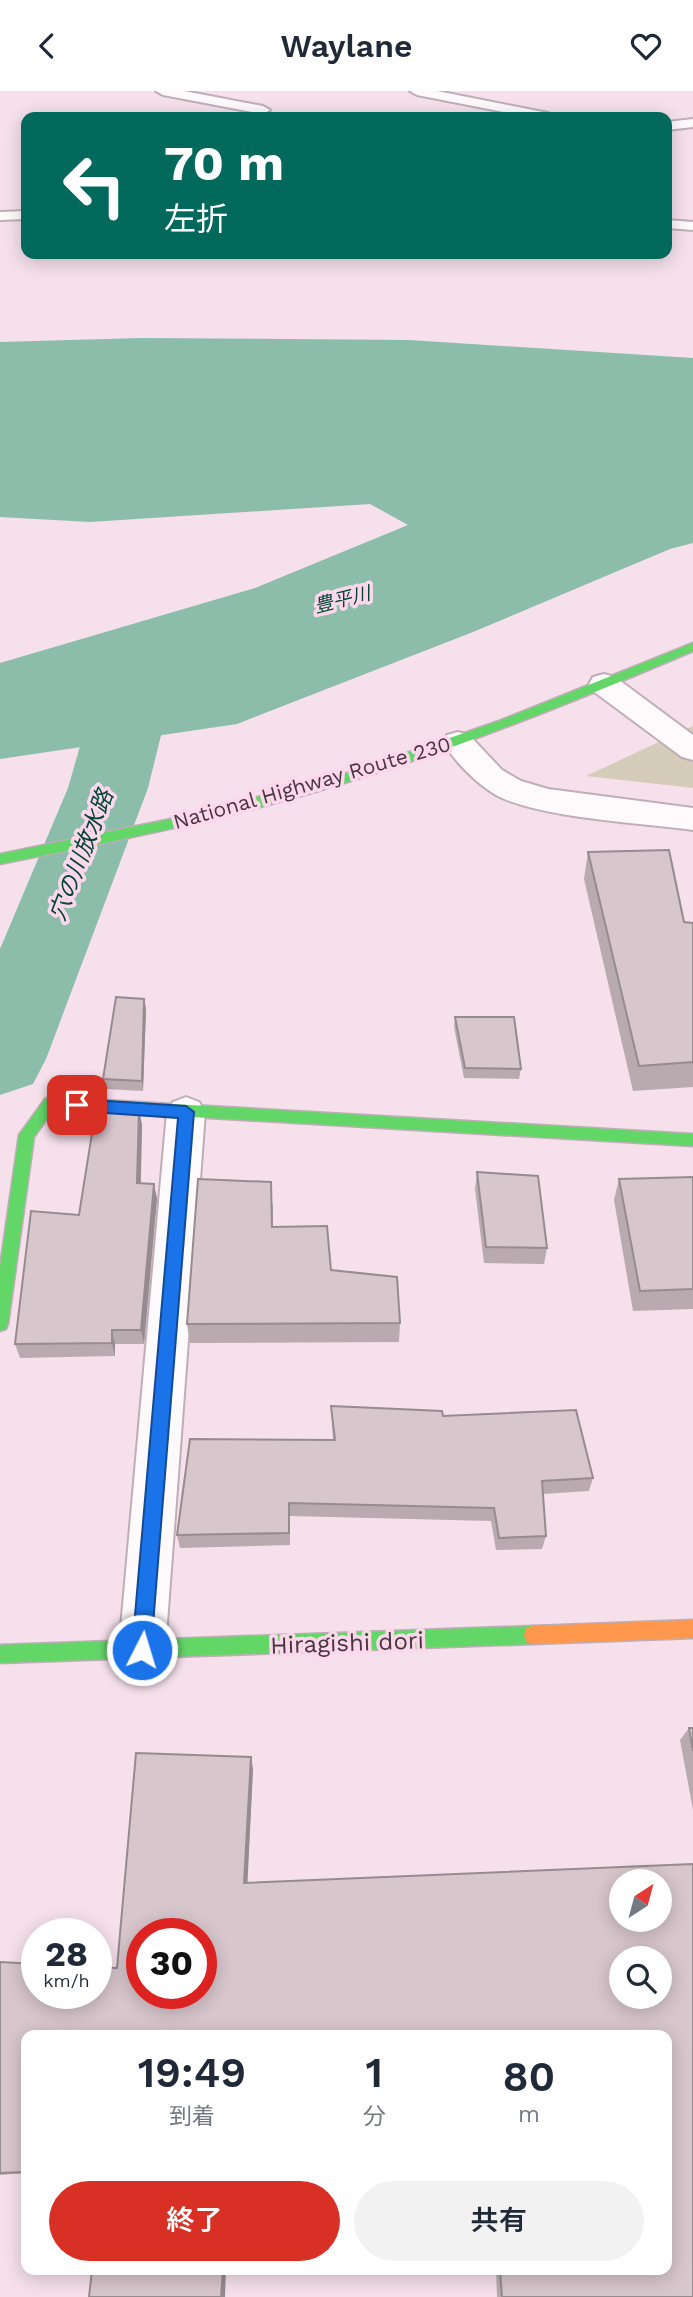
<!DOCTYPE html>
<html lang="ja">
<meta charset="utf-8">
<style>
:root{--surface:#fff;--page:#f2f2f3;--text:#1f2937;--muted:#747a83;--accent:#d93025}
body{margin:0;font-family:"Work Sans","Noto Sans JP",sans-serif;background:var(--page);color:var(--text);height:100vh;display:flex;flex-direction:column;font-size:26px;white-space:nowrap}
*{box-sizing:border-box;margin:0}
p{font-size:23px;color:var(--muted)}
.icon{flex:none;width:38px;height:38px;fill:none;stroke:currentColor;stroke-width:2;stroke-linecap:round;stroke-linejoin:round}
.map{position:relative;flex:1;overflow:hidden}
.sheet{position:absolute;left:21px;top:1939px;width:651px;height:245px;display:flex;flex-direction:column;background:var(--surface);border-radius:14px;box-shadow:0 4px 18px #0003}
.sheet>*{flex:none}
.banner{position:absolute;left:21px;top:21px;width:651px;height:147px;border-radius:14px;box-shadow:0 4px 18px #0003;background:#00695c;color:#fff;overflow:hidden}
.needle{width:46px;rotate:36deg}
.fabs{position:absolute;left:609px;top:1778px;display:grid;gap:14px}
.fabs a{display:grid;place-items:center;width:63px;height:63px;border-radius:50%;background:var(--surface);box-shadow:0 4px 18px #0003;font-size:35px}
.speed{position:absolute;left:21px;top:1827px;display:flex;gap:14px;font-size:35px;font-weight:700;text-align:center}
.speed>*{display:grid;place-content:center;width:91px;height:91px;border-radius:50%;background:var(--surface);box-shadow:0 4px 18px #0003;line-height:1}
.speed small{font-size:18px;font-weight:400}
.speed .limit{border:10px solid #d22;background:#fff;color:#111}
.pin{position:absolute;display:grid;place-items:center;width:60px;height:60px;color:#fff;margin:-30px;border-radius:14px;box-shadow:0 4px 10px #0006}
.me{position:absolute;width:77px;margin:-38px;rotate:5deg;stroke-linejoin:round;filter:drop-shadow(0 0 5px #0008)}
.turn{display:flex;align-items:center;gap:24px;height:147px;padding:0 28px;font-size:32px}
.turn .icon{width:91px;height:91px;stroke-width:2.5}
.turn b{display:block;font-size:49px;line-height:60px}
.eta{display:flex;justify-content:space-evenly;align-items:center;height:119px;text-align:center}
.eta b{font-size:42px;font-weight:600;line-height:49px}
.button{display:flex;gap:14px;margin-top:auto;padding:14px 28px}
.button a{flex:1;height:80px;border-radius:42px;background:var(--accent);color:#fff;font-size:28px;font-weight:600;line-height:80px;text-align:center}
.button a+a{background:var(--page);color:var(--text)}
header{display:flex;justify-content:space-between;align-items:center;height:91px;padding:0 28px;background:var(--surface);font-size:32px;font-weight:600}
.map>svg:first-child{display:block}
</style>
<header><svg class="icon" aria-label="back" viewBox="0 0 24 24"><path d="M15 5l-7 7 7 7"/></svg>Waylane<svg class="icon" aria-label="heart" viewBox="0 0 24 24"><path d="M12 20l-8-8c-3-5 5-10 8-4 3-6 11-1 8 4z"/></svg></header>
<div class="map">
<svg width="693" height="2206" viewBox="0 0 693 2206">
<rect width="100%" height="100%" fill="#f5e0eb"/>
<path fill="#d6ccba" d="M693,635V697L586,685Z"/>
<path fill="#8cbcaa" d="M141,247L409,249L693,267V452L670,458L473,541L237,633L0,668V572L255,497L408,434L370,413L90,431L0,426V251Z"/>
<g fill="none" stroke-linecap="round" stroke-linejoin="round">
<path fill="#8cbcaa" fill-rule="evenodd" d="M146,532L172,539L183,555L148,697L46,968L33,993L0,1004V858L68,697L109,555L120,539Z"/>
<defs>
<path id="lane" d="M156,0H184L263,15L270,19L263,23L163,4Z
M410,0H437L548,22L555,26H529L417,4Z
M693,28V36L667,39V31Z
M26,120V128L0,129V121Z
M667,129L693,131V139L667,137Z"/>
<path id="street" d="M604,583L615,586L693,644V669L682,666L593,600L589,593L593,586Z
M458,641L469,644L502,679L521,690L548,698L693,717V739C643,732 538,727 496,704C476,692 455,671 443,651L447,644Z
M186,1006L199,1011L205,1021L165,1559L158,1575L142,1582L126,1575L119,1559L167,1021L173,1011Z"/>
<path id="fast" d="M693,552V560C569,613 444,663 315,701C212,731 106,752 0,773V763L195,723L354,680L499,630Z
M50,1006L693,1043V1055L54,1018L34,1046L8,1233L6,1238L0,1240V1176L19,1044L45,1008Z
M533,1535L540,1537L542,1544L540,1551L533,1553L0,1572V1554Z"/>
<path id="slow" d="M693,1529V1547L533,1553L526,1551L524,1544L526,1537L533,1535Z"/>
</defs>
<use href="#lane" stroke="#bfaeb7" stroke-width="4"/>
<use href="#street" stroke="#bfaeb7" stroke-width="4"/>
<use href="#fast" stroke="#bfaeb7" stroke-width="3"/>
<use href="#slow" stroke="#bfaeb7" stroke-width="3"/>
<use href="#lane" fill="#fefafc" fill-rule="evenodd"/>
<use href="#street" fill="#fefafc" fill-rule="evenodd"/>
<use href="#fast" fill="#63d668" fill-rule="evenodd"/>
<use href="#slow" fill="#ff974d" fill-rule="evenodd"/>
</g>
<path fill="#b9aaaf" d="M588,761L684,831L693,832V996L633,1000L584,788Z
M144,908L146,918L143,1000L105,998L103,988Z
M455,926L521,978L519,988L464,987L454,936Z
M139,1019L142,1034L141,1092L157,1107L144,1253H115V1265L20,1267L15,1253L79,1124Z
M477,1081L547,1157L544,1173L484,1172L475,1098Z
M693,1086V1218L633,1220L614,1109L619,1088Z
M273,1112V1136L400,1232L399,1251L190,1252L187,1233Z
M331,1315L443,1325L593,1387L589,1400L543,1403L546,1445L542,1458L496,1459L491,1430L290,1425V1454L180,1457L177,1444L333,1349Z
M689,1637H693V1719L680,1649Z
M253,1678L247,1792L693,1773V2206H497L496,2179H667V1944H26V2082L0,2084V1871L117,1877Z"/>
<path fill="#968b8f" d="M144,908L146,918L143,1000L142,990Z
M139,1019L142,1034L140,1107L137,1092Z
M154,1093L157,1107L144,1253L141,1239Z
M112,1239L115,1253V1265L112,1252Z
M251,1666L253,1678L247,1801L244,1792Z
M223,2179H226L225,2206H221Z"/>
<path fill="#d7c6cc" stroke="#968b8f" stroke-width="2" fill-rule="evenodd" d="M669,759L684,831L693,832V971L639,975L588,761Z
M116,906L144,908L142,990L103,988Z
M455,926H514L521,978L465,977Z
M96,1017L139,1019L137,1092L154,1093L141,1239H112V1252L15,1253L31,1120L79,1124Z
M477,1081L538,1085L547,1157L486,1156Z
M693,1086V1198L640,1200L619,1088Z
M198,1088L271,1091L272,1136L327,1135L331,1179L397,1186L400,1232L187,1233Z
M331,1315L442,1320L443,1325L576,1319L593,1387L542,1390L546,1445L499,1447L494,1417L289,1412V1442L177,1444L190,1348L335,1349Z
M689,1637H693V1660Z
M136,1662L251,1666L244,1792L693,1773V2206H502L500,2179H667V1944H26V2081L0,2082V1871L37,1873V1902H96V1876L117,1877ZM621,1790H660V1829H621ZM142,1843H201V1902H142ZM621,1867H660V1906H621Z
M92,2179H223L221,2206H89Z"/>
<path fill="#1a73e8" stroke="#114b97" stroke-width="2" d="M77,1008L186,1015L194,1021L151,1559L148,1566L142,1569L135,1566L132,1559L178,1027L77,1020L70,1014Z"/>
<g text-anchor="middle" stroke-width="7" stroke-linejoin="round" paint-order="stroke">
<g font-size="19" font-style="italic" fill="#014632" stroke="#fed7eb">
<text transform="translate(342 508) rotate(-14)" y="7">豊平川</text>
</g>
<g font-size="21" fill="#46373f" stroke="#fed7eb">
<text transform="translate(312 692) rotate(-16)" y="7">National Highway Route 230</text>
</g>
<g font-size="23" font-style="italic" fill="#014632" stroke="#fed7eb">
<text transform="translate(81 764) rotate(-69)" y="8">穴の川放水路</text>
</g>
<g font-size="24" fill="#46373f" stroke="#fed7eb">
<text transform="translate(347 1552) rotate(-2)" y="8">Hiragishi dori</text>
</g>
</g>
</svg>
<div class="fabs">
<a><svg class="needle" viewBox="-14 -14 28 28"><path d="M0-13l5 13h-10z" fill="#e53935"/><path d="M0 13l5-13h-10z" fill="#747a83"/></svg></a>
<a><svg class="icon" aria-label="search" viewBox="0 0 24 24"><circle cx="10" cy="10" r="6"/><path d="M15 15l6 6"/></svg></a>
</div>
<div class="speed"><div>28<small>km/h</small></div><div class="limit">30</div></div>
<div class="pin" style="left:77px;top:1014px;background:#d93025"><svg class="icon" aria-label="arrive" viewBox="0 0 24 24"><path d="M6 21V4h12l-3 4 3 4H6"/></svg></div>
<svg class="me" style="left:142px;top:1559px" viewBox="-20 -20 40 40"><circle r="17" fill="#1a73e8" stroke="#fff" stroke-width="3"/><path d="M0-11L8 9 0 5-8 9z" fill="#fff"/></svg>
<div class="banner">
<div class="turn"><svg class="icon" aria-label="left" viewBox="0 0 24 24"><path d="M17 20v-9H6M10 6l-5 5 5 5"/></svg><div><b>70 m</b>左折</div></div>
</div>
<section class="sheet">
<div class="eta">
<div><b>19:49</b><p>到着</p></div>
<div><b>1</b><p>分</p></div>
<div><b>80</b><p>m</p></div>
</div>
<div class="button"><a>終了</a><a>共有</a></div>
</section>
</div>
